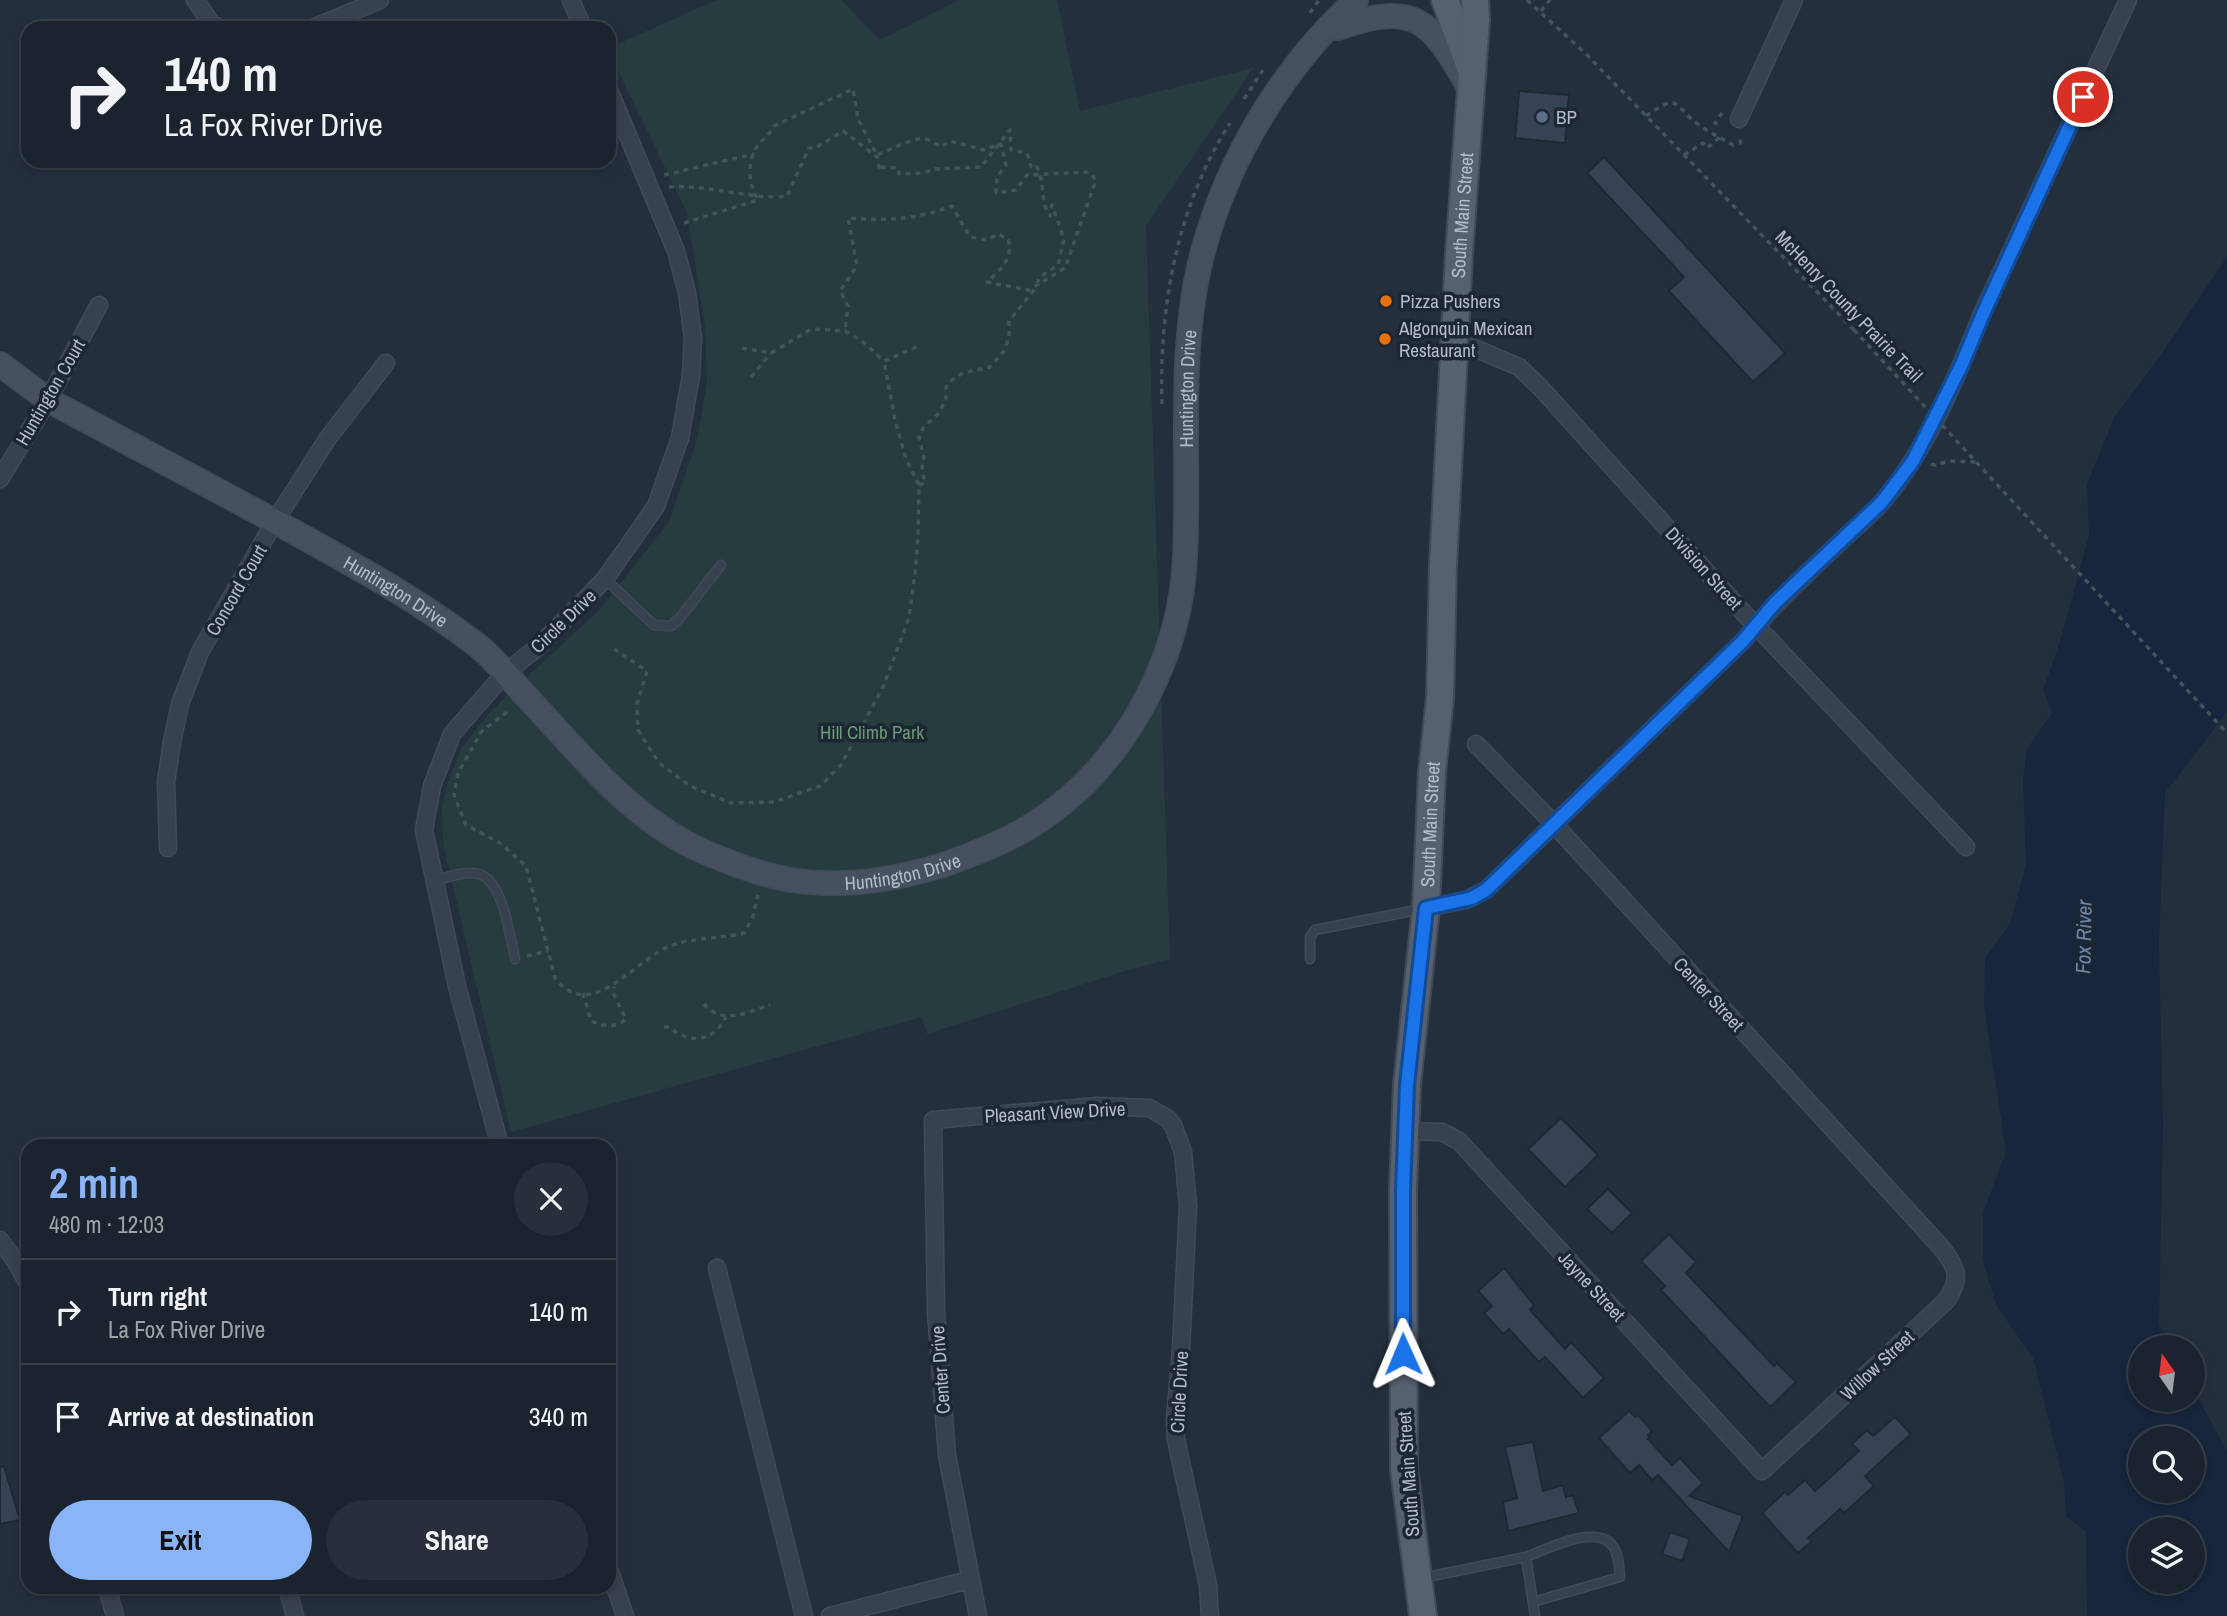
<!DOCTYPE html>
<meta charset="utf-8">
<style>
:root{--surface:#1b232e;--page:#282f3a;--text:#f1f3f6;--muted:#a0a4aa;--line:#39404a;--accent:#8ab4f8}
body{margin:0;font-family:"Archivo Narrow",sans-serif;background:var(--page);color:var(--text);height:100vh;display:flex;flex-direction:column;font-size:26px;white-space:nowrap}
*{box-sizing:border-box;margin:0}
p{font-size:23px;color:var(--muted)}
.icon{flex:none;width:38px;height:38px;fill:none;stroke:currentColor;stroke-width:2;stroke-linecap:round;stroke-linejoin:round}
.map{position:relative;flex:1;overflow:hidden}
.drawer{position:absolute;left:21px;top:1139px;width:595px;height:455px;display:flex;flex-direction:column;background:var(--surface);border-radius:21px;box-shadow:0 4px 10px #0003,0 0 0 2px var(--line)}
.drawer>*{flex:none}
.top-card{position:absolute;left:21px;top:21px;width:595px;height:147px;border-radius:21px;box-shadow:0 4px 10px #0003,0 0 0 2px var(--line);background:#1b232e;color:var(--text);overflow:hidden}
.needle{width:46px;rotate:346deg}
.buttons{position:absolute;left:2128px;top:1335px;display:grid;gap:14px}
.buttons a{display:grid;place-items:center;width:77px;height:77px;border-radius:50%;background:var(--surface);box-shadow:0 4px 10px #0003,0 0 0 2px var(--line);font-size:35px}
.pin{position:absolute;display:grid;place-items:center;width:60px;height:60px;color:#fff;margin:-30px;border:4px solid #fff;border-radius:50%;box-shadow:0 2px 7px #0007}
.me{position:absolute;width:77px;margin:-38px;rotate:359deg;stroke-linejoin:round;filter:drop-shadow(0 0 5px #0008)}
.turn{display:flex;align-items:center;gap:24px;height:147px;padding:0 28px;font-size:32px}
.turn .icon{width:91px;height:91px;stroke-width:2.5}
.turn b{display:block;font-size:49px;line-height:60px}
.round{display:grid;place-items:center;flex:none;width:74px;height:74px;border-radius:37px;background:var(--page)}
.overview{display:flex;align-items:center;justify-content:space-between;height:119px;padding:0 28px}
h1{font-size:42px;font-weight:800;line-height:52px;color:var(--accent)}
.button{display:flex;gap:14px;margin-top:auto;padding:14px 28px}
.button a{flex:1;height:80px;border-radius:42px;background:var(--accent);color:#111;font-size:28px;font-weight:800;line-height:80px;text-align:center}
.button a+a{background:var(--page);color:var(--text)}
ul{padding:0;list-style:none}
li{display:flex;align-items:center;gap:21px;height:105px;padding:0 28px;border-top:2px solid var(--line)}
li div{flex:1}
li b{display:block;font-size:26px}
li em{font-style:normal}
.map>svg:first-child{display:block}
</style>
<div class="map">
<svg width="2227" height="1616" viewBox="0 0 2227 1616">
<rect width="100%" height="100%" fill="#242f3e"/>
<path fill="#263c3f" d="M716,0H841L880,40L959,0H1057L1080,111L1253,68L1146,226L1170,959L1128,970L927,1034L922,1017L511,1132L443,844L442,809L447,785L461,749L491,711L598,611L669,522L698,436L707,382L705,325L687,213L609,52V48Z"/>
<path fill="#17263c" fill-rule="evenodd" d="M2227,257V712L2165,793L2159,943L2163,1126L2159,1325L2171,1347L2140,1348V1400H2193V1388L2227,1452V1616H2087L2086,1531L2066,1516L2064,1483L2033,1358L1996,1305L1983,1260V1213L2006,1152L1984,1006L1985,958L2010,924L2026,865L2023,781L2027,749L2052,713L2043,690L2060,642L2089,536L2087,484L2115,416L2163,352ZM2140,1438H2193V1491H2140ZM2140,1530H2193V1582H2140Z"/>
<path fill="#364354" stroke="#1f2835" stroke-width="2" d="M1519,91L1569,95L1565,143L1515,138Z
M1604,157L1785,353L1753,382L1669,291L1684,277L1587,173Z
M1561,1118L1598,1155L1565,1187L1528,1149Z
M1608,1189L1632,1213L1612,1233L1587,1209Z
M1669,1234L1696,1262L1686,1273L1774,1366L1777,1363L1796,1382L1770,1407L1661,1290L1665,1286L1641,1261Z
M1504,1268L1534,1305L1530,1310L1565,1349L1571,1342L1604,1378L1583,1398L1545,1357L1539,1362L1509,1329L1503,1334L1484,1313L1492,1306L1478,1291Z
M1629,1411L1635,1417L1638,1415L1652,1431L1648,1435L1650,1437L1648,1439L1672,1465L1680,1458L1703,1483L1689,1496L1743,1516L1729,1552L1658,1475L1652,1480L1639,1465L1630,1473L1599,1438Z
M1895,1417L1911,1434L1865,1476L1874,1486L1844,1513L1840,1509L1808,1538L1812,1541L1798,1553L1762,1513L1785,1492L1788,1495L1805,1480L1815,1491L1859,1451L1852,1444L1867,1430L1873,1436Z
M1533,1442L1543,1491L1563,1485L1566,1497L1573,1495L1579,1513L1508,1531L1503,1502L1517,1498L1505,1447Z
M4,1466L20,1520L0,1524V1467Z
M1670,1532L1690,1539L1682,1561L1662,1554Z"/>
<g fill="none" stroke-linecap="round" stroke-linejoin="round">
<defs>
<path id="lane" d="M605,579L654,625L671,626L679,619L721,565
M435,881C448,877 461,872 474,873C503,874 510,937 515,959
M1310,959V937L1315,930L1422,909
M1526,1557C1547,1549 1595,1524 1612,1545C1619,1554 1619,1567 1620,1577L1533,1602
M1422,1578L1526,1557L1535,1616"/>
<path id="street" d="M195,0L212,24L219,28
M571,0L583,28
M313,28L380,0
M1739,119L1794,0
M1456,345L1472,347L1519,367L1540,387L1741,610L1966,847
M0,479L48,400L99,305
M168,848L166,782L172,742L180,704L200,652L275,521L328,438L386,363
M1426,908L1466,900L1486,890L1743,641C1773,605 1807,573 1841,541C1855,528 1871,515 1884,500C1928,447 1956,379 1981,316L2128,0
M1406,1131L1442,1132L1459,1141L1762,1471L1946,1301C1962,1278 1957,1267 1940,1246L1554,824L1476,744
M500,1146L457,986L424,830L432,786L452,734L505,673L537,648L605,579L656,506L680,438L691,375L693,338L687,293L676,251L609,90
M0,1240L16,1262L28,1284
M717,1268L804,1616
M609,1569L625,1616
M107,1587L115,1616
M287,1587L295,1616
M830,1616L969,1580
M978,1616L947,1455L936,1312L933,1120L1098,1106L1149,1108L1167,1118L1173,1125L1183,1152L1188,1206L1181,1349L1175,1420L1176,1440L1208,1585L1210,1616"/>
<g id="secondary">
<path d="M1338,28C1416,0 1432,22 1468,86"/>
<path id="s1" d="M0,364L48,400C134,446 220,491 305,538C363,570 420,602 473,642C492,656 508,676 524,694C578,751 629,818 702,851C730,863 761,875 791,880C848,889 912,878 965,857C991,847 1017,836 1040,820C1125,763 1181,659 1185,556C1190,456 1177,353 1202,255C1227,159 1283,67 1356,0"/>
</g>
<g id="primary">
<path d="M1445,0L1470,67"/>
<path id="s2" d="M1423,1616L1404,1469L1403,1190L1407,1085L1426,908L1432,772L1440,698L1443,566L1459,254L1476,20L1475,0"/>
</g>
</defs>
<use href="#lane" stroke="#414a57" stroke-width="11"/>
<use href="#street" stroke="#414a57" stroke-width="19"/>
<use href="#secondary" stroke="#414a57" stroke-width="26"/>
<use href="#primary" stroke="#414a57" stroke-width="30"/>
<path stroke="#3f5557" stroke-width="3.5" stroke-dasharray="5 5" stroke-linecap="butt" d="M1527,0L1586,54L1854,330
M1541,11L1550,0
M1310,13L1319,0
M1244,99L1263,70
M1722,113L1715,123L1722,126
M1646,116C1682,91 1672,106 1699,125C1709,133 1722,138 1733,145L1740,143L1741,137
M1684,155L1703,143L1707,148L1720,137
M664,175L754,154
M669,187C709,184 748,200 787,196L809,148H815L843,131L877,157L880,171L883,167L898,168L899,174L924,173L935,169L981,167L1010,130L1011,150L1027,153L1031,166L1035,169L1037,167C1045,182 1040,203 1050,216L1052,205L1064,239L1058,265L1040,277L1036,285
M684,223L758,200C748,185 746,157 760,143C766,136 770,134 774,126L853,89L858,119L877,155C888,151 916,136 925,139C930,140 936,144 941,147L950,141L983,150L1001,144L1006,165L997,177L996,193L1016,190L1027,175L1089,172L1096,180L1065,268L1029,290L987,282C1000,270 1014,259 1008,239L998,234L987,240L970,237L952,206C913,220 888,221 848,218L857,266L840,291L848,306L845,331
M742,348L771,353L811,329L845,331L862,341L884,361L921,345
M751,377L771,353
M1162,404C1159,306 1177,206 1230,123
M1931,464L1935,465L1950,461L1977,462
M919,485L925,483L922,467L924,457L919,438L923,428L939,413L946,399V387L952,380L963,373L990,367L1005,350L1009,336V321L1035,289
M614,649L647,671L637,704L638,730L659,763L690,786L731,803L774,802L820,786L841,765L883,687L909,618L915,574L918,534L919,485L906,459L895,420L884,361
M507,712L481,732L458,773L454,795L466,825L500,843L526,866L555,978C591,1025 635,959 670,946C694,937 719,939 744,933L753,916L758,895
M527,956L548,951
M583,993L591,1021C602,1026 616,1029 626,1019L614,995V987
M704,1004C723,1026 747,1012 770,1005
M664,1027H669C691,1045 713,1042 726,1017"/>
<use href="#lane" stroke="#38414e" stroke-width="8"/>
<use href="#street" stroke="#38414e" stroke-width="16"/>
<use href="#secondary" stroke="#465061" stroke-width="23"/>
<use href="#primary" stroke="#56606e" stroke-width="26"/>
<path stroke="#3f5557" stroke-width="3.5" stroke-dasharray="5 5" stroke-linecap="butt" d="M1854,330L2227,733"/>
</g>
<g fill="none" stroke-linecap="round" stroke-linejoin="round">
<defs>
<path id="route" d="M1403,1354V1190L1407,1085L1426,908L1472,898L1486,890L1743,641L1775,603L1882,502L1913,461L1962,364L1982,316L2083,97"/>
</defs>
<use href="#route" stroke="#114b97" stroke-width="18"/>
<use href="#route" stroke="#1a73e8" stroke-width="12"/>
</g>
<circle fill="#5c6f8a" stroke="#1d2633" stroke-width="2.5" cx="1542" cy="117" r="7"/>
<g fill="#e8710a" stroke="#1d2633" stroke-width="2.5">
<circle cx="1386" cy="301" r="7"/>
<circle cx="1385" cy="339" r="7"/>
</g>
<g text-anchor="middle" stroke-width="7" stroke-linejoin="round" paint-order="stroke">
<g font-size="19" fill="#b4bcc9" stroke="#1d2633" text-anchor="start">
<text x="1556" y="124">BP</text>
<text x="1400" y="308">Pizza Pushers</text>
<text x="1399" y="335">Algonquin Mexican<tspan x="1399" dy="22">Restaurant</tspan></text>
</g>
<g font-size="19" fill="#b4bcc9" stroke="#1d2633">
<text dy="7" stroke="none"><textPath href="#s2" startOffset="1404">South Main Street</textPath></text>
<text transform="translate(1849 306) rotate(46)" y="7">McHenry County Prairie Trail</text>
<text dy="7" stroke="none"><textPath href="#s1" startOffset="1696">Huntington Drive</textPath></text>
<text transform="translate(50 392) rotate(-60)" y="7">Huntington Court</text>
<text transform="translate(1704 568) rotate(48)" y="7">Division Street</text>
<text transform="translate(236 590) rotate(-60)" y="7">Concord Court</text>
<text dy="7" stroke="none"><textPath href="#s1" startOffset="457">Huntington Drive</textPath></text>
<text transform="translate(563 621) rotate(-44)" y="7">Circle Drive</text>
<text dy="7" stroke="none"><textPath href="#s2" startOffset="794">South Main Street</textPath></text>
<text dy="7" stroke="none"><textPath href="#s1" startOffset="1068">Huntington Drive</textPath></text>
<text transform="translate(1709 994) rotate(47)" y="7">Center Street</text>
<text transform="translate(1055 1112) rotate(-3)" y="7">Pleasant View Drive</text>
<text transform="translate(1592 1286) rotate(47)" y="7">Jayne Street</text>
<text transform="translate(1877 1365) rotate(-43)" y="7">Willow Street</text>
<text transform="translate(940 1370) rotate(-94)" y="7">Center Drive</text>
<text transform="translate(1179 1392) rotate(-87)" y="7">Circle Drive</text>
<text transform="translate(1408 1474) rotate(-94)" y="7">South Main Street</text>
</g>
<g font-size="19" fill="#6b9a76" stroke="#1d2633">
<text x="872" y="739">Hill Climb Park</text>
</g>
<g font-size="21" font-style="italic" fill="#6d86a8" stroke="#1d2633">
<text transform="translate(2084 937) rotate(-89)" y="7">Fox River</text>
</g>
</g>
</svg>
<div class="buttons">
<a><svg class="needle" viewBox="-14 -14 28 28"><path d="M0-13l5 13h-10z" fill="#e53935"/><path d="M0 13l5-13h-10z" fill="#a0a4aa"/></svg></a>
<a><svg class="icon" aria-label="search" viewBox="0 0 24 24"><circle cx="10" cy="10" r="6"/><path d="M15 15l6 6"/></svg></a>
<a><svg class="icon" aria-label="layers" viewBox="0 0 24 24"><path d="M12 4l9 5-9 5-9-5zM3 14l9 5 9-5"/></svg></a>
</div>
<div class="pin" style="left:2083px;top:97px;background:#d93025"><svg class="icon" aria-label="arrive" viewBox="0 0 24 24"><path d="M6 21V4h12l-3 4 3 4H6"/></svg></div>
<svg class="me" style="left:1403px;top:1354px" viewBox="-20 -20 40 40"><path d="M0-17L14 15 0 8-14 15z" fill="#1a73e8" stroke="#fff" stroke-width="4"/></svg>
<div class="top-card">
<div class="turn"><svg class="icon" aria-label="right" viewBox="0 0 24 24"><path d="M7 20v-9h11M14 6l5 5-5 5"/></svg><div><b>140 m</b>La Fox River Drive</div></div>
</div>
<section class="drawer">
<div class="overview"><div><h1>2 min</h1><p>480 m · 12:03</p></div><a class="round"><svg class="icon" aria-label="close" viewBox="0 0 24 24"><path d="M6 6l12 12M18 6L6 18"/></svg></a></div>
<ul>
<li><svg class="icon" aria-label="right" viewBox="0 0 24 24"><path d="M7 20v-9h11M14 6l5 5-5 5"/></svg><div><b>Turn right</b><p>La Fox River Drive</p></div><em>140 m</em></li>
<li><svg class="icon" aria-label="arrive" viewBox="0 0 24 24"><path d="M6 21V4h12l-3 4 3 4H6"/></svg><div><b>Arrive at destination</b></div><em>340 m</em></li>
</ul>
<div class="button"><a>Exit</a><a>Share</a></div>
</section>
</div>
